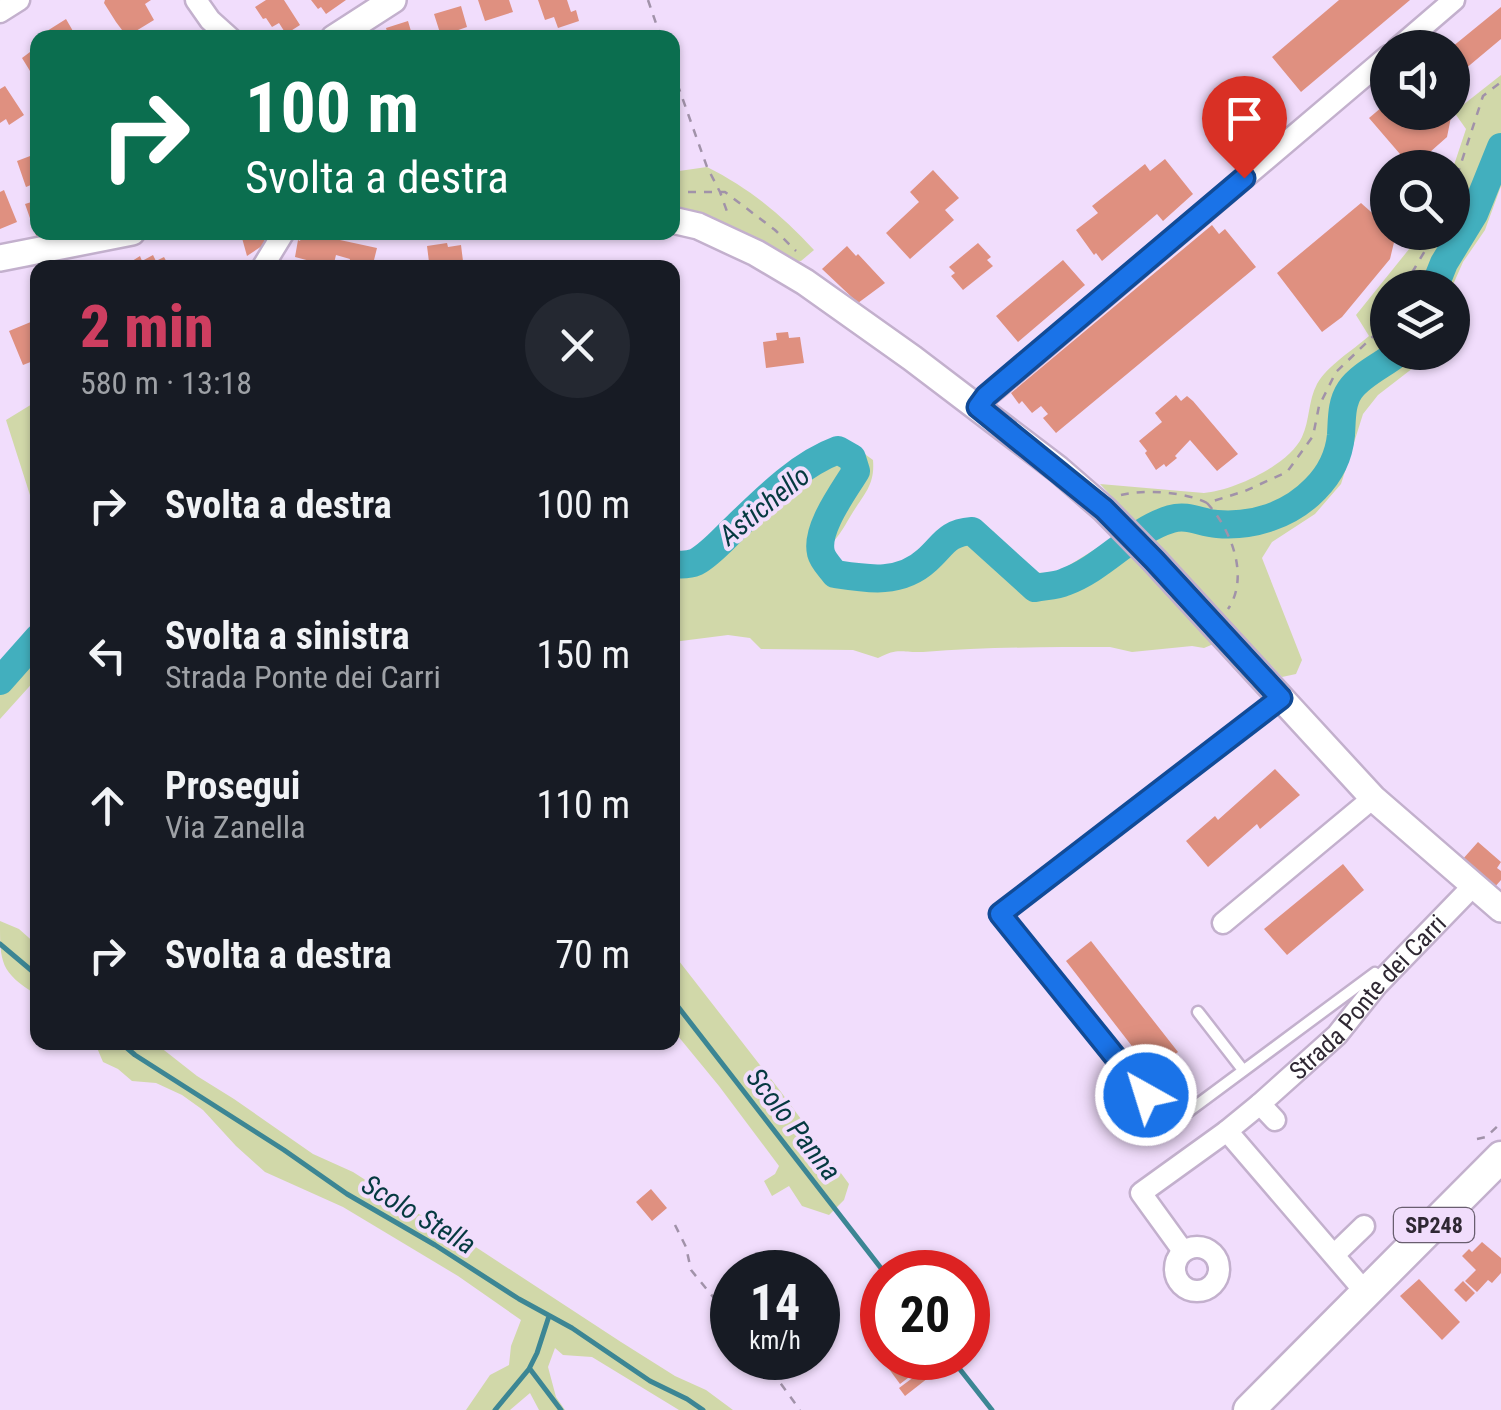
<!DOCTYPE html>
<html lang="it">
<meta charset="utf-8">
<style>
:root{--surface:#171b24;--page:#242831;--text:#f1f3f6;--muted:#9ea1a6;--accent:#ce3e60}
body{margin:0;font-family:"Roboto Condensed",sans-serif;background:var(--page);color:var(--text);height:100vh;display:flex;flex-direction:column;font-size:38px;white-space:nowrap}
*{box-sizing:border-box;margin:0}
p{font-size:32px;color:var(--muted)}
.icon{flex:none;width:55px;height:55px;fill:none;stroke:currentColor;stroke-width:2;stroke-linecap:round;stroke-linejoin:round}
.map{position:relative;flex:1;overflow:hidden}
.side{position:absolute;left:30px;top:260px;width:650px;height:790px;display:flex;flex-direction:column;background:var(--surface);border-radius:20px;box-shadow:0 2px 8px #0004}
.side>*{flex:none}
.banner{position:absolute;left:30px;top:30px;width:650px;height:210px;border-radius:20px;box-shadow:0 2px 8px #0004;background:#0b6e4f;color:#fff;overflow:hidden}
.tools{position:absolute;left:1370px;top:30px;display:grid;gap:20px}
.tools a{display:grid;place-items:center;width:100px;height:100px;border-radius:50%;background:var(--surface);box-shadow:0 2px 8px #0004;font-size:50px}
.speed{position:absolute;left:710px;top:1250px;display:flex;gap:20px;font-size:50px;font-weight:700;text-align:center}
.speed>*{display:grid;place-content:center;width:130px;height:130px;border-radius:50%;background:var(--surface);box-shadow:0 2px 8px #0004;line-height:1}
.speed small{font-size:25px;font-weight:400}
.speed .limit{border:15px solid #d22;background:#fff;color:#111}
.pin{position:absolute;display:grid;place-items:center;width:85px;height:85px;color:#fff;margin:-102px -42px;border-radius:50% 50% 50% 0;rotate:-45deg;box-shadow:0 0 10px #0007}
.pin .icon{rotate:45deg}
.me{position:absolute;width:110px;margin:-55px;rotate:321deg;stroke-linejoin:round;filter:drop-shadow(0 0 8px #0008)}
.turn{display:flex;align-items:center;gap:35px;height:210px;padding:0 50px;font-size:45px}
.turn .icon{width:130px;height:130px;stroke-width:2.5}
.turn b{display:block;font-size:70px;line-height:85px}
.round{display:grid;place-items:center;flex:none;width:105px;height:105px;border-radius:52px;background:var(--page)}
.overview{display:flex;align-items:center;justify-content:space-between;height:170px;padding:0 50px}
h1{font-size:60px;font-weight:800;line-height:75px;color:var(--accent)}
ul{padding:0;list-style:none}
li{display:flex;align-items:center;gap:30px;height:150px;padding:0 50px}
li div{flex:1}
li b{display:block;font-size:38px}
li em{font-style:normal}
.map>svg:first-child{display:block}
</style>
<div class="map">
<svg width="1501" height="1410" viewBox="0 0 1501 1410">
<rect width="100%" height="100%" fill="#f1ddfc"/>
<path fill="#d1d8a9" d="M1501,75V186L1485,230L1463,262L1452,287L1388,288V352L1424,353L1413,368L1378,395L1363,414L1341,484L1315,514L1272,542L1262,558L1302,660L1296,674L1282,677L1100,484L1204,493C1233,491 1289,465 1302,437C1310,420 1308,401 1317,384C1328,365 1352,351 1369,336L1356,315L1422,233L1452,232L1453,168L1466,129L1454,112Z
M707,167C749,188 782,215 814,250L801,261H797C756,239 717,218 673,206L672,172Z
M37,401V517L6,420Z
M834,445L855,447L873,460C875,484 865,493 853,512C846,523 840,536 830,545L834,566L872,569L911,561L965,521L979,523L994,532L1005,550L1032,572L1055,574L1118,535L1216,643L1204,648L1192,646L1132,652L1110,647C1048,647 985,647 923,652C901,653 899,647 878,658L853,650L761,649L750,638L728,635L673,642V558C696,558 712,531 729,516C754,495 804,454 834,445Z
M37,634V678L0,719V674Z
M0,921L19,929L37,945V995C0,972 0,963 0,921Z
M672,952L781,1092L849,1184L844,1200L829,1215L802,1206L789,1186L772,1196L764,1181L775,1174L779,1166L719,1086L673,1030Z
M95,1043H155L197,1076L234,1099L313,1154L353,1172L417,1213L462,1238L621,1342L675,1376L706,1390L733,1410H679L592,1357L563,1355L555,1348L548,1367L556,1397L565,1410H539L530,1393L510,1410H466L490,1375L509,1365L511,1346L521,1320L458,1276L343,1207L265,1172L236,1146L203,1110L182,1095L156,1083L132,1081L118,1069L103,1062Z"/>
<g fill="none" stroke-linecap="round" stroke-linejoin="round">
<path stroke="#3c8694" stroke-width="5" d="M0,944L38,976
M672,999L884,1272
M120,1042L135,1055L284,1150L347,1194L435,1245L519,1299L572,1328L650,1381L687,1399L703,1410
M951,1358L992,1410
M530,1369L561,1410
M495,1410L529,1369L537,1353L549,1316"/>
<path stroke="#42afbe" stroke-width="28" d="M1434,288L1444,263L1474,214L1501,147
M672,564C680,565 689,565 696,562C711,554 725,537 738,525C767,497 800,464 838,450L852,458L856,471C844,491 815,529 821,553C823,561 830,567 835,574C867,579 900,585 927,560C944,545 946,533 972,531L1035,588C1045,586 1056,586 1065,582C1104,568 1131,531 1171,519C1188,514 1201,523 1217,524C1253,527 1290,515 1315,489C1330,474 1339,456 1341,435C1342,420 1341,403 1350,390C1361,374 1385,364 1399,352
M0,681L38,638"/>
</g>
<path fill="#df9080" d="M105,0H151L145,4L154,20L131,34L130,32L127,33L122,30L116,22L104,3Z
M266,0H284L300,25L286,34L279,23L272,27L266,18L263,19L255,7Z
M311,0H346L326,14L321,7L318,9Z
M478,0H509L513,12L485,21Z
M538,0H567L571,12L576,10L579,21L558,28L554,17L545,20Z
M1339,0H1410L1301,92L1272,57Z
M461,6L467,27L441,36L434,14Z
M1501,7V39L1452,80V47Z
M66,19L77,38H52L47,31Z
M408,21L413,38H389L386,28Z
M38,46V84L22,58Z
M5,86L24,115L9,125L6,119L0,123V89Z
M1388,102V112H1452L1447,137L1412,168L1369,118Z
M38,153V182L26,187L17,161Z
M1165,159L1193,194L1163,221L1157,214L1102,261L1096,253L1094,255L1076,230L1098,213L1092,206L1145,164L1150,171Z
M933,170L959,198L945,210L954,220L910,259L886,233L919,202L910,192Z
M4,190L17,222L0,229V192Z
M38,200V238H37L25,204Z
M1361,203L1388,227V232L1396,234L1390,259L1342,317L1322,332L1277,273Z
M1212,225L1219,234L1225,229L1256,267L1056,433L1043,418L1048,414L1041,406L1032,413L1022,401L1019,404L1011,393Z
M303,232L377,248L372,268H348L350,259L336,255L333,267L295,257L298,240L300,241Z
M263,233L265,244L247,256L242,238Z
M447,243L448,247L461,245L463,261H459L460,268H425L424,263L429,262L427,246Z
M978,243L991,257L987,260L993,266L963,290L951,276L955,273L949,267Z
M847,246L856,256L858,254L885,283L858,303L822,269Z
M153,255L156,261L164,257L170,268H121L140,256L142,261Z
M1063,260L1085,285L1018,342L996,316Z
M38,319V359L23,365L9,331Z
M788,332L789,338L800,337L804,363L766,368L763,342L777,340L776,333Z
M1176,395L1181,401L1187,396L1193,401L1238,454L1217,471L1190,440L1175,456L1177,458L1166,467L1164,464L1156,470L1145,453L1147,451L1139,441L1162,422L1155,413Z
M1275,769L1300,795L1260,829L1257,824L1208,867L1186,841L1215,816L1218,820Z
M1478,842L1501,862L1497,868L1501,871V880L1493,889L1462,860Z
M1343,864L1364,890L1287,955L1264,929Z
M1091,941L1178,1052L1152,1072L1066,961Z
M651,1189L667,1208L652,1221L636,1202Z
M1482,1242L1501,1258V1273L1492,1283L1488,1280L1477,1292L1465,1281L1476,1270L1462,1256L1469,1249L1472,1252Z
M1419,1279L1460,1322L1442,1340L1400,1296Z
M1463,1281L1475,1293L1466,1302L1454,1290Z
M904,1358H919L925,1365L900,1384L889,1369Z
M922,1371L928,1378L905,1396L899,1388Z"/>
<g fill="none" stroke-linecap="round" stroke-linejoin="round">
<defs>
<path id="service" d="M1280,699L1000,913L1170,1125L1375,973L1382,980
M1198,1012L1243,1070"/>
<g id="minor">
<path d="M196,0L210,20L230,38"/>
<path d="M0,12L19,0"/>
<path d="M1398,48L1454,0"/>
<path d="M262,268L284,232"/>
<path d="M978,407L986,397L1388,56"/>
<path d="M1223,923L1373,798"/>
<path id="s1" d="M1260,1104L1337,1035L1377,985L1473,886"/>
<path d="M1227,1131L1260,1104L1275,1120"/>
<circle cx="1197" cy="1269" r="22"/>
<path d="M1183,1251L1141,1193L1227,1131L1366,1293"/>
<path d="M1334,1255L1364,1226"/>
</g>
<path id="tertiary" d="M334,38L393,0
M672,220L698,226L756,253L805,282L912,358L1058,469L1104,509L1154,560L1373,798L1501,909
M0,258L132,232"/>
<path id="primary" d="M1249,1410L1501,1157"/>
</defs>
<use href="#service" stroke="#c3b0cd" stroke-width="15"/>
<use href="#minor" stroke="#c3b0cd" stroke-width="25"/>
<use href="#tertiary" stroke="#c3b0cd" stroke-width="30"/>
<use href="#primary" stroke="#c3b0cd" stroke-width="35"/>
<path stroke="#a192a9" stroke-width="2.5" stroke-dasharray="8 8" stroke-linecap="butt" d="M648,0L661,38
M672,69L707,167L720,192L729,217
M1452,191L1483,96L1501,82
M672,192H725L775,230L796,251
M1407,288L1413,271L1436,232
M1121,495C1144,489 1187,492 1207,503L1245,491L1287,472L1313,436L1319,406L1336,372L1388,322
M1207,503C1231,529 1250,577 1228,609
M1477,1139L1486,1137L1501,1123
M675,1225L686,1247L691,1270L732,1320
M762,1358L800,1410"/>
<use href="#service" stroke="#fff" stroke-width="10"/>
<use href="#minor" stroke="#fff" stroke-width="20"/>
<use href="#tertiary" stroke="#fff" stroke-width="25"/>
<use href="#primary" stroke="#fff" stroke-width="30"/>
</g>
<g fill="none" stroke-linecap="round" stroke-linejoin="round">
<defs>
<path id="route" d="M1146,1095L1000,914L1281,698L1154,560L1104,509L978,407L986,396L1244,178"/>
</defs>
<use href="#route" stroke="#114b97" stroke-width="25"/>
<use href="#route" stroke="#1a73e8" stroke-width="18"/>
</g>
<g text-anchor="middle" stroke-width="8" stroke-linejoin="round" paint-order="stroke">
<rect fill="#f1ddfc" stroke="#695e6f" stroke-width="2.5" x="1394" y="1208" width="80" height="34" rx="8"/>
<g font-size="22" font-weight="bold" fill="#2f2833">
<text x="1434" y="1233">SP248</text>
</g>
<g font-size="25" fill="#2f2833" stroke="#f1ddfc">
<text dy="9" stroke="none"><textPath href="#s1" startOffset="152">Strada Ponte dei Carri</textPath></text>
</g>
<g font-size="28" font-style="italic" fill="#053940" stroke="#f1ddfc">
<text transform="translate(764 505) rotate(-39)" y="10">Astichello</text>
<text transform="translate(794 1124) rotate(52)" y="10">Scolo Panna</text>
<text transform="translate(419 1214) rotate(31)" y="10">Scolo Stella</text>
</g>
</g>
</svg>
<div class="tools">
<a><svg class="icon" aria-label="sound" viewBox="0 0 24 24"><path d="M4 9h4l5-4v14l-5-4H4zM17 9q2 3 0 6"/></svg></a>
<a><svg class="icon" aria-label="search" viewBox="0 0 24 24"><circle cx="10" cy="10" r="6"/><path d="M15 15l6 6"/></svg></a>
<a><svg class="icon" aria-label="layers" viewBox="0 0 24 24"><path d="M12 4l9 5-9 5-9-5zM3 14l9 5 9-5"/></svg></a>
</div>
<div class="speed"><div>14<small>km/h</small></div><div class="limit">20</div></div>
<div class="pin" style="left:1244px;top:178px;background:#d93025"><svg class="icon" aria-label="arrive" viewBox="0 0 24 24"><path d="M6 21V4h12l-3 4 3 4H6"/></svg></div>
<svg class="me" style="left:1146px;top:1095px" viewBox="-20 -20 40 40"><circle r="17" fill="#1a73e8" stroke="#fff" stroke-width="3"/><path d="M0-11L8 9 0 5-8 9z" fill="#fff"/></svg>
<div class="banner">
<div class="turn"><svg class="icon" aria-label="right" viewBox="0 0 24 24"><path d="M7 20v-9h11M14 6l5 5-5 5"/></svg><div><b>100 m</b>Svolta a destra</div></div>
</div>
<section class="side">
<div class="overview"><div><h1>2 min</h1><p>580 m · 13:18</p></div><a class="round"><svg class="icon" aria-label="close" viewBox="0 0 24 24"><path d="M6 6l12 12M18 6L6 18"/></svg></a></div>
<ul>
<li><svg class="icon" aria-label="right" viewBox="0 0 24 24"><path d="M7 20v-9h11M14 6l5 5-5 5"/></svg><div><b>Svolta a destra</b></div><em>100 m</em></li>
<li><svg class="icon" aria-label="left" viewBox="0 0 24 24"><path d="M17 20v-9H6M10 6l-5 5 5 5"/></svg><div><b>Svolta a sinistra</b><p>Strada Ponte dei Carri</p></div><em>150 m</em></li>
<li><svg class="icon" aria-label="ahead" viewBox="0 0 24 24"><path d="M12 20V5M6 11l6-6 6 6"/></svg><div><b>Prosegui</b><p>Via Zanella</p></div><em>110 m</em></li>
<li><svg class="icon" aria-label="right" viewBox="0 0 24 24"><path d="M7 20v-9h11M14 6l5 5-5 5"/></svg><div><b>Svolta a destra</b></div><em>70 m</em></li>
</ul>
</section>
</div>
